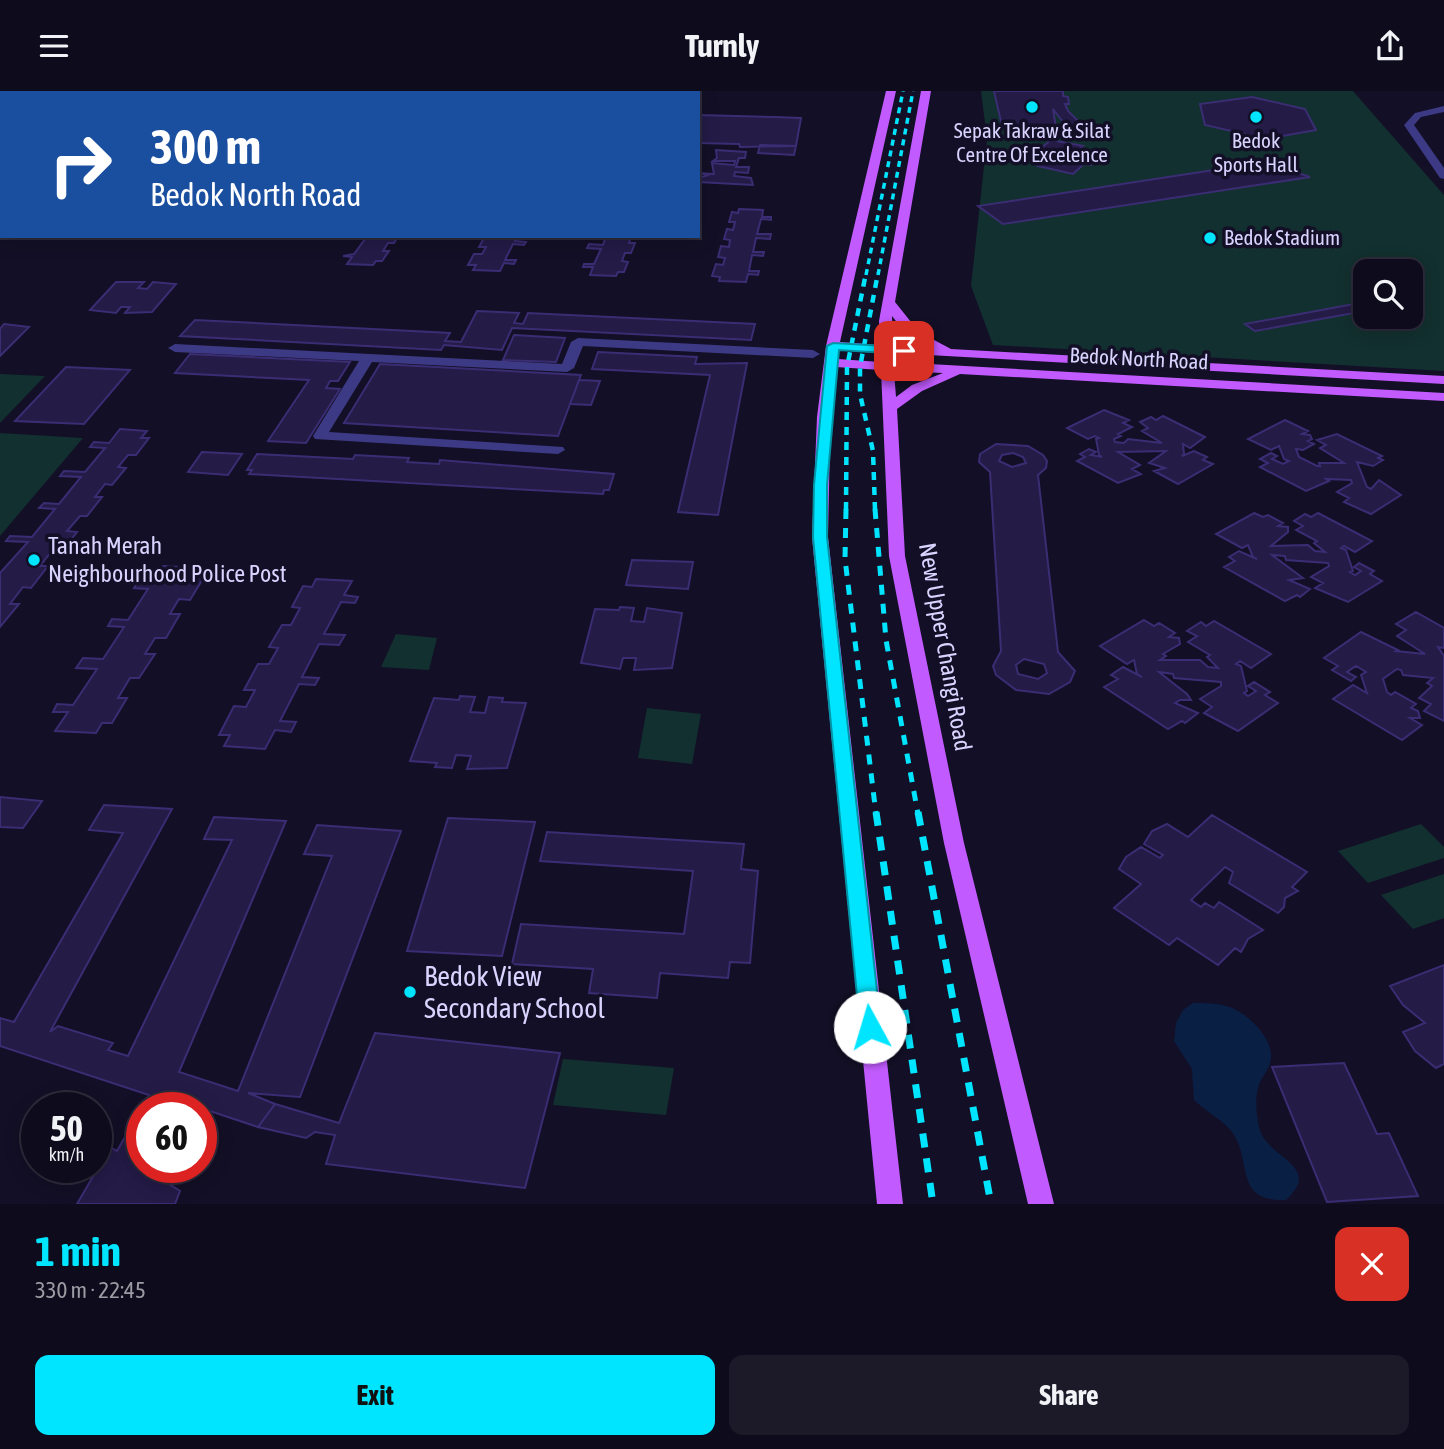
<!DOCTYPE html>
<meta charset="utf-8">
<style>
:root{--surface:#0e0b1c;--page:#1c1929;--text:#f1f3f6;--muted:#9b9ba3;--line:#2e2b3b;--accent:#00e5ff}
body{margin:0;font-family:"Asap Condensed",sans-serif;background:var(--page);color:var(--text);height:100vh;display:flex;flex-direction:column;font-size:26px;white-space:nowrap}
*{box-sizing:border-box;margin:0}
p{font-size:23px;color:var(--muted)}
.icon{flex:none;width:38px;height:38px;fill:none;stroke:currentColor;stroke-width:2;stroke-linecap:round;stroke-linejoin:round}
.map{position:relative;height:1113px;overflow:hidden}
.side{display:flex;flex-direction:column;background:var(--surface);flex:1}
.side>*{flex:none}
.top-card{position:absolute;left:0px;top:0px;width:700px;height:147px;box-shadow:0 4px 18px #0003,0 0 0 2px var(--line);background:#1a4fa0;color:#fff;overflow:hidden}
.buttons{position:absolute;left:1353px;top:168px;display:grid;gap:14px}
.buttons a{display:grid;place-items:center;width:70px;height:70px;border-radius:14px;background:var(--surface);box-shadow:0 4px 18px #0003,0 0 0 2px var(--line);font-size:35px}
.speed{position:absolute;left:21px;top:1001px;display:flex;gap:14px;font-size:35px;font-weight:700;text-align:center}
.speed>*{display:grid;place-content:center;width:91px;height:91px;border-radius:50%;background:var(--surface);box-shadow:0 4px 18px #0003,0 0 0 2px var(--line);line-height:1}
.speed small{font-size:18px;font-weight:400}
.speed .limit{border:10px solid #d22;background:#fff;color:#111}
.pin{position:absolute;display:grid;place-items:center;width:60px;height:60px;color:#fff;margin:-30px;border-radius:14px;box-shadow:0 4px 10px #0006}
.me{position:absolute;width:77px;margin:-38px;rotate:354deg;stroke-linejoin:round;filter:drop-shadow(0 0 5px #0008)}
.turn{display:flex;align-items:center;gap:24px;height:147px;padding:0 35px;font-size:32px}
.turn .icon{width:91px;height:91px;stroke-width:2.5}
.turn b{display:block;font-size:49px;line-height:60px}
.round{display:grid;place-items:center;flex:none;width:74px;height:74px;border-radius:14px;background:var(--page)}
.headline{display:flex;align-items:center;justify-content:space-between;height:119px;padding:0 35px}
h1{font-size:42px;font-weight:700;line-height:52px;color:var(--accent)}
.button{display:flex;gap:14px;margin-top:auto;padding:14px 35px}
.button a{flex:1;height:80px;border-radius:14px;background:var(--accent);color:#111;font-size:28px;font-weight:700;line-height:80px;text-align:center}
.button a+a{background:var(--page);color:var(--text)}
header{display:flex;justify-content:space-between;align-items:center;height:91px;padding:0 35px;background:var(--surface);font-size:32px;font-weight:700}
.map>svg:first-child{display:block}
</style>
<header><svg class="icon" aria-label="menu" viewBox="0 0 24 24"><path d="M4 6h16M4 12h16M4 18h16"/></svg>Turnly<svg class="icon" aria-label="share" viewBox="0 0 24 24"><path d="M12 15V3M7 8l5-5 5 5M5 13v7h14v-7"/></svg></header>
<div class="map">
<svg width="1444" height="1113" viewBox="0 0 1444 1113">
<rect width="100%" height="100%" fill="#130f26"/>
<path fill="#12302f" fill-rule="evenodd" d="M981,0H1353L1444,104V280L993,254L971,195L987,48ZM1365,180H1410V226H1365Z
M0,283L45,285L0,332Z
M0,342L83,347L0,445Z
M396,543L437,547L429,579L381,576Z
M647,617L701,623L692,673L638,667Z
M1421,733L1444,756V767L1368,792L1338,760Z
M1444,783V827L1413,838L1381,804Z
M563,968L674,977L666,1024L553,1014Z"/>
<path fill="#0a1f44" d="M1193,912C1205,912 1218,912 1230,916C1248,923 1273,947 1271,967C1270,977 1264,983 1260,991C1254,1004 1256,1032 1262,1044C1275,1069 1321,1077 1286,1109C1233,1111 1253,1070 1232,1041C1223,1029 1205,1020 1194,1009L1192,978L1174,950L1176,932L1183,919Z"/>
<path fill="#241b47" stroke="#3b2d73" stroke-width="2" fill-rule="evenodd" d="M994,0H1063V5L1068,6L1069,13H1065L1068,20L1082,34L1067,36L1053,18L1056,37L1002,35Z
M1252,6L1305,18L1316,39L1266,48L1205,34L1200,13Z
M698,24L775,26L801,27L796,55L740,56L739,53L698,52Z
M1051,49L1083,55L1075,63L1098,67L1091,74L1084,73L1073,83L1038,75L1045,70L1029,67Z
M760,54L796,55L794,64L758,62Z
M716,59L746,61L745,67H739L736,76H749L748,82L735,81L734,85L751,87L753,94L698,91V87L709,84L698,82L714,83L712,72L734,74L735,70H713L717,67Z
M1266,71L1310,86L1003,133L978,115Z
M739,118L763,119L762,126H771V129L761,128L757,143H771L770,148L756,147L753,161H764L763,165L752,164L749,180H759L758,184L748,183L746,191L719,190L720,186L712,185L716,173L723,174L725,167L718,166L721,155L729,156L730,149L724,148L727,138L733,139L735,131H729L732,121L738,122Z
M353,145H398L394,152H388L383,160H389L382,170H376L373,174L347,173L352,166L343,165L354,163L365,148L351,147Z
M485,145H517L515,150L526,151L524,154L513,153L505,169H516L514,173L504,172L500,180L473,179L476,174H468L474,163H482L486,156H479Z
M606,145H631L629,152H635L631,162H625L622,170L628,171L624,181H618L616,185L590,184L593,176H583L584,173H594L601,158L587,157L589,153L603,154Z
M116,191H144L138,197L147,198L153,191L176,193L152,221L125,222L130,216H121L116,222L90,219Z
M1365,211V220L1255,240L1245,233Z
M477,220L519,222L514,232L523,233L528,222L755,233L751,249L512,237L502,259L444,254L441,259L180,245L195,229L450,242L445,250L461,251Z
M4,233L29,236L0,265V238Z
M514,244L565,247L556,271L503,269Z
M598,261L697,266L695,273L747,272L718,424L678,421L710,284L592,278Z
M190,263L350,271L338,290H330L326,297L340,298L306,352L268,350L309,289L175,282Z
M380,273L581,284L558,345L344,332Z
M66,276L130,279L84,333L15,330Z
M579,289L600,290L591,314L570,313Z
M1104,319L1129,329L1123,332L1132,336L1118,343L1121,345L1114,348L1115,351L1124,352L1128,348L1162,352L1142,340L1148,337L1140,331L1151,326L1156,329L1163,325L1205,346L1190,357L1183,353L1184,363L1182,365L1194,360L1207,366L1203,369L1213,373L1178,393L1154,380L1165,377L1149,372L1166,360L1118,361L1140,374L1132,378L1141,383L1118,392L1077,370L1085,366L1080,363L1089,358L1096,361L1091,364L1102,366L1099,364L1096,348L1099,347L1095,345L1088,348L1067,337Z
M1285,329L1308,340L1302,343L1310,344L1312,348L1308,350L1314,353L1303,359L1296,358L1299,366L1317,375H1320L1319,372H1344L1320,357L1326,354L1317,349L1337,343L1382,365L1378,367L1383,369L1373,375L1357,371L1367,396L1371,398L1379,389L1401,404L1371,423L1344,411L1349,407L1337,401L1352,392L1351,389L1326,388L1329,390L1306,400L1260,376L1268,372L1260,368L1271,362L1277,365L1272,368L1283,373L1289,370L1284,368L1279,355L1271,359L1248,348Z
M120,338L147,340L141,347H149L136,364H128L118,376L126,377L112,394L105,393L95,406H102L87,425H80L67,440L77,441L61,461H51L40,475H48L31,497L23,496L10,513H19L0,536V482L28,451L6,450L10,445L32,446L55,418L39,417L44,412L59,413L81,386L60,385L64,380L85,381L105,357L90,356L94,351L109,352Z
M996,353L1028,355L1043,364L1047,370L1046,377L1038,384L1058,561L1075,580L1070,591L1049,603L1016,599L996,584L993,575L1001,560L990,381L979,371L980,363ZM1013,362L1023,366L1026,372L1012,376L999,370L1002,364ZM1024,568L1044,573L1047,582L1038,588L1018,583L1016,574Z
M202,361L242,363L228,384L188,381Z
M257,363L353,368L355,364L409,367L407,371L439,373L440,369L614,383L609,399H604L603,403L249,383L252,379H247Z
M1254,422L1263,426L1268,424L1283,432L1278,435L1288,436V441L1271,455L1308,454L1315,460L1325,461L1314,452L1317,450L1296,439L1303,435L1294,430L1305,423L1311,426L1318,422L1372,450L1355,461L1344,455L1341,457L1346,459L1353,480L1350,481L1355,484L1361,480L1354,476L1359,472L1374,480L1370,483L1382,490L1348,511L1315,497L1323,492L1311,486L1329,475L1328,472L1286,469L1285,465L1272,464L1303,487L1289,489L1310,498L1300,506L1297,504L1285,510L1224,476L1235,470L1229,466L1239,460L1257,468L1253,466L1248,454L1242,457L1216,443Z
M632,469L693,471L688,498L626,494Z
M163,475L198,477L193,486H204L190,509L179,508L170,523H180L166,547H155L145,563H155L139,587H130L118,607H127L112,632H102L96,642L55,640L68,621H53L57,613L73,614L97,578L76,577L83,567L103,568L124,536L108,535L112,528L128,529L148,498L134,497L139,489L153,490Z
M316,488L352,490L344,504L358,506L355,512L341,511L324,543L345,544L339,554L319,553L302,586L319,587L315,594L299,593L280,630L296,631L291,641L275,639L265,658L224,655L230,644H219L234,615L246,616L255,599H244L258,573H269L278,557L269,556L282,534H291L300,517L292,516L303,495L312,496Z
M620,516L634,517L631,530L644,531L647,517L682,522L672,577L634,579L636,567H623L620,578L581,572L595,518L619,519Z
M1416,521L1444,537V557L1438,556L1444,565V630L1424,620L1431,613L1419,607L1432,595L1427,592L1433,587L1403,584L1401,579L1397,578L1383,588L1387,601L1391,604L1395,601L1416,613L1411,617L1418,620L1420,627H1410L1422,634L1402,649L1333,608L1353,594L1367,602L1361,584L1366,581L1356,575L1347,581L1356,586L1351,590L1332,579L1338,575L1324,567L1361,541L1398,559L1396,560L1425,563L1397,545L1406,539L1396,533Z
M1144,529L1154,535L1159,532L1175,542L1169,546L1179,547L1180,553L1163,563L1166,565L1160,569H1200L1208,576L1218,577L1207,566L1210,564L1188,551L1197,545L1187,540L1201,531L1206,535L1214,530L1271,563L1251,577L1240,570L1236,573L1241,575L1247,600L1244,602L1248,605L1256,600L1248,595L1254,591L1270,601L1265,604L1278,612L1238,640L1204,622L1212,616L1200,608L1221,595V591L1174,587L1173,583L1159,581L1187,603L1191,609H1180L1175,612L1198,622L1185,632L1182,630L1168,638L1104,596L1118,588L1111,584L1123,576L1142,586L1137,583L1134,569L1127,573L1100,555Z
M460,605L475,606L470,621L485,622L489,606L503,607L502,611L526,612L507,677L467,678L471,665L456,664L452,677L435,676L437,672L410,670L434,607L459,609Z
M0,706L42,710L23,737L0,736Z
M104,714L172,718L50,941L58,935L113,952L108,959L128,965L232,749L204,748L214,726L286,730L179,981L238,1000L332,765L304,763L317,734L401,740L300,1006L248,1002L275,1013L258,1036L177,1009L174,1017H142V1076L180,1100L175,1113H77L110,1056L117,1060L149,1004L0,955V927L14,931L123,742L89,739Z
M1212,724L1307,781L1292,796L1298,800L1285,807L1284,816L1278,822L1229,792L1233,781L1225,776L1191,809L1201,816L1205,812L1214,817L1219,811L1263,839L1248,848L1241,861L1235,857L1218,874L1177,847L1169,854L1114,817L1141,793L1119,778L1126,766L1141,756L1160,767L1163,764L1144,753L1152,740L1167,733L1188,746Z
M448,727L535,731L502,865L407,860Z
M547,741L744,753L741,778L758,780L750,872L730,871L728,887L660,882L657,907L589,902L593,878L512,873L521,833L684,843L693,780L540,770Z
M1444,874V973L1436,977L1415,960L1403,941L1425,932L1403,914L1390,895Z
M375,942L560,962L525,1097L326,1073L335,1044L315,1041L306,1047L258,1036L275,1013L339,1032Z
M1344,972L1377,1043L1389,1042L1418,1105L1327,1111L1272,976Z"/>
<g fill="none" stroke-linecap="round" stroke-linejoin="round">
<path fill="#3d3a85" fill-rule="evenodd" d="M1444,15V21L1421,26L1414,34L1444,77V88L1440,87L1404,34L1415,22Z
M578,247L813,259L820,263L813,267L583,255L574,277L567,281L372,271L329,341L563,356L565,359L558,363L315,348L313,345L359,270L175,261L168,257L175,253L562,273L571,251Z"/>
<path fill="#c25bff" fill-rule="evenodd" d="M886,0H896L840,251L880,254L879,230L921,0H931L895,211L919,241L951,258L1444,285V293L893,262L894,271L1444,302V310L960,283L922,300L897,318L905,465L964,752L1054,1113H1028L944,752L889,465L881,279L836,276L830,350L828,446L903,1113H877L812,446L817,326L826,255ZM892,225L909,247L929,256L893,254ZM839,259L880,262V271L838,268ZM894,280L943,282L912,294L896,306Z"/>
<path stroke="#00e5ff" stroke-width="3.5" stroke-dasharray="6 5" stroke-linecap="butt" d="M866,184L903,0
M878,184L913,0"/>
<path stroke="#00e5ff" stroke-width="4.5" stroke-dasharray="8 7" stroke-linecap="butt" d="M846,419L847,276L866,182
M875,419L873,360L860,303V276L878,182"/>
<path stroke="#00e5ff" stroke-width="5" stroke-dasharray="10 9" stroke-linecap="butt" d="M846,418L845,468L876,723
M875,418L886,549L918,723"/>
<path stroke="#00e5ff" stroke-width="7" stroke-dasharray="14 11" stroke-linecap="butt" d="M876,721L933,1113
M918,721L991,1113"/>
</g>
<path fill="#00e5ff" stroke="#0095a6" stroke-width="2" d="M833,252L904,256L910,260L904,263L839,259L827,394V446L881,936L878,943L870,945L863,943L860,936L813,446L814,394L827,255Z"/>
<g fill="#00e5ff" stroke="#130f26" stroke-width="2.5">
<circle cx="1032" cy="16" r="7"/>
<circle cx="1256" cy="26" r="7"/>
<circle cx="1210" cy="147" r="7"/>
<circle cx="34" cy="469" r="7"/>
<circle cx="410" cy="901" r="7"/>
</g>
<g text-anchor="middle" stroke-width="7" stroke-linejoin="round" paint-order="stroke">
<g font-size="21" fill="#d9d4ff" stroke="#130f26">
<text x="1032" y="47">Sepak Takraw &amp; Silat<tspan x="1032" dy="24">Centre Of Excelence</tspan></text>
<text x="1256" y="57">Bedok<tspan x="1256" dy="24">Sports Hall</tspan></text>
<text x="1224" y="154" text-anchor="start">Bedok Stadium</text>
</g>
<g font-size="21" fill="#d9d4ff" stroke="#130f26">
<text transform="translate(1139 268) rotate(3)" y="7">Bedok North Road</text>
</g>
<g font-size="24" fill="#d9d4ff" stroke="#130f26" text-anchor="start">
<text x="48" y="463">Tanah Merah<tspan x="48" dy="28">Neighbourhood Police Post</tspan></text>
</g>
<g font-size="24" fill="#d9d4ff" stroke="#130f26">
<text transform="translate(945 556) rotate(80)" y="8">New Upper Changi Road</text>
</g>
<g font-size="28" fill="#d9d4ff" stroke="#130f26" text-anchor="start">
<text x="424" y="895">Bedok View<tspan x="424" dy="32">Secondary School</tspan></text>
</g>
</g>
</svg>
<div class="buttons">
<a><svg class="icon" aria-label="search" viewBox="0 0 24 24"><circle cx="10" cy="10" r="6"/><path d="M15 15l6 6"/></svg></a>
</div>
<div class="speed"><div>50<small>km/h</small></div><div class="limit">60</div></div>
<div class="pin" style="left:904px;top:260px;background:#d93025"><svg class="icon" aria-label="arrive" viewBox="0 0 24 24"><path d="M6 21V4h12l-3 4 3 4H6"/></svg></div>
<svg class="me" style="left:870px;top:936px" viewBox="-20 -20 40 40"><circle r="19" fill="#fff"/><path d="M0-13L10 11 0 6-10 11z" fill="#00e5ff"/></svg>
<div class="top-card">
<div class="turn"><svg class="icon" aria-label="right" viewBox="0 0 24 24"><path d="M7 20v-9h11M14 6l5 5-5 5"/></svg><div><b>300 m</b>Bedok North Road</div></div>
</div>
</div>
<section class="side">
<div class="headline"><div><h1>1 min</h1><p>330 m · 22:45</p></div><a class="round" style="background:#d93025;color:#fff"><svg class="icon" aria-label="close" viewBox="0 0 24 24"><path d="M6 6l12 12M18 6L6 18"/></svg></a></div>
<div class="button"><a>Exit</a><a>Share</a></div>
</section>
